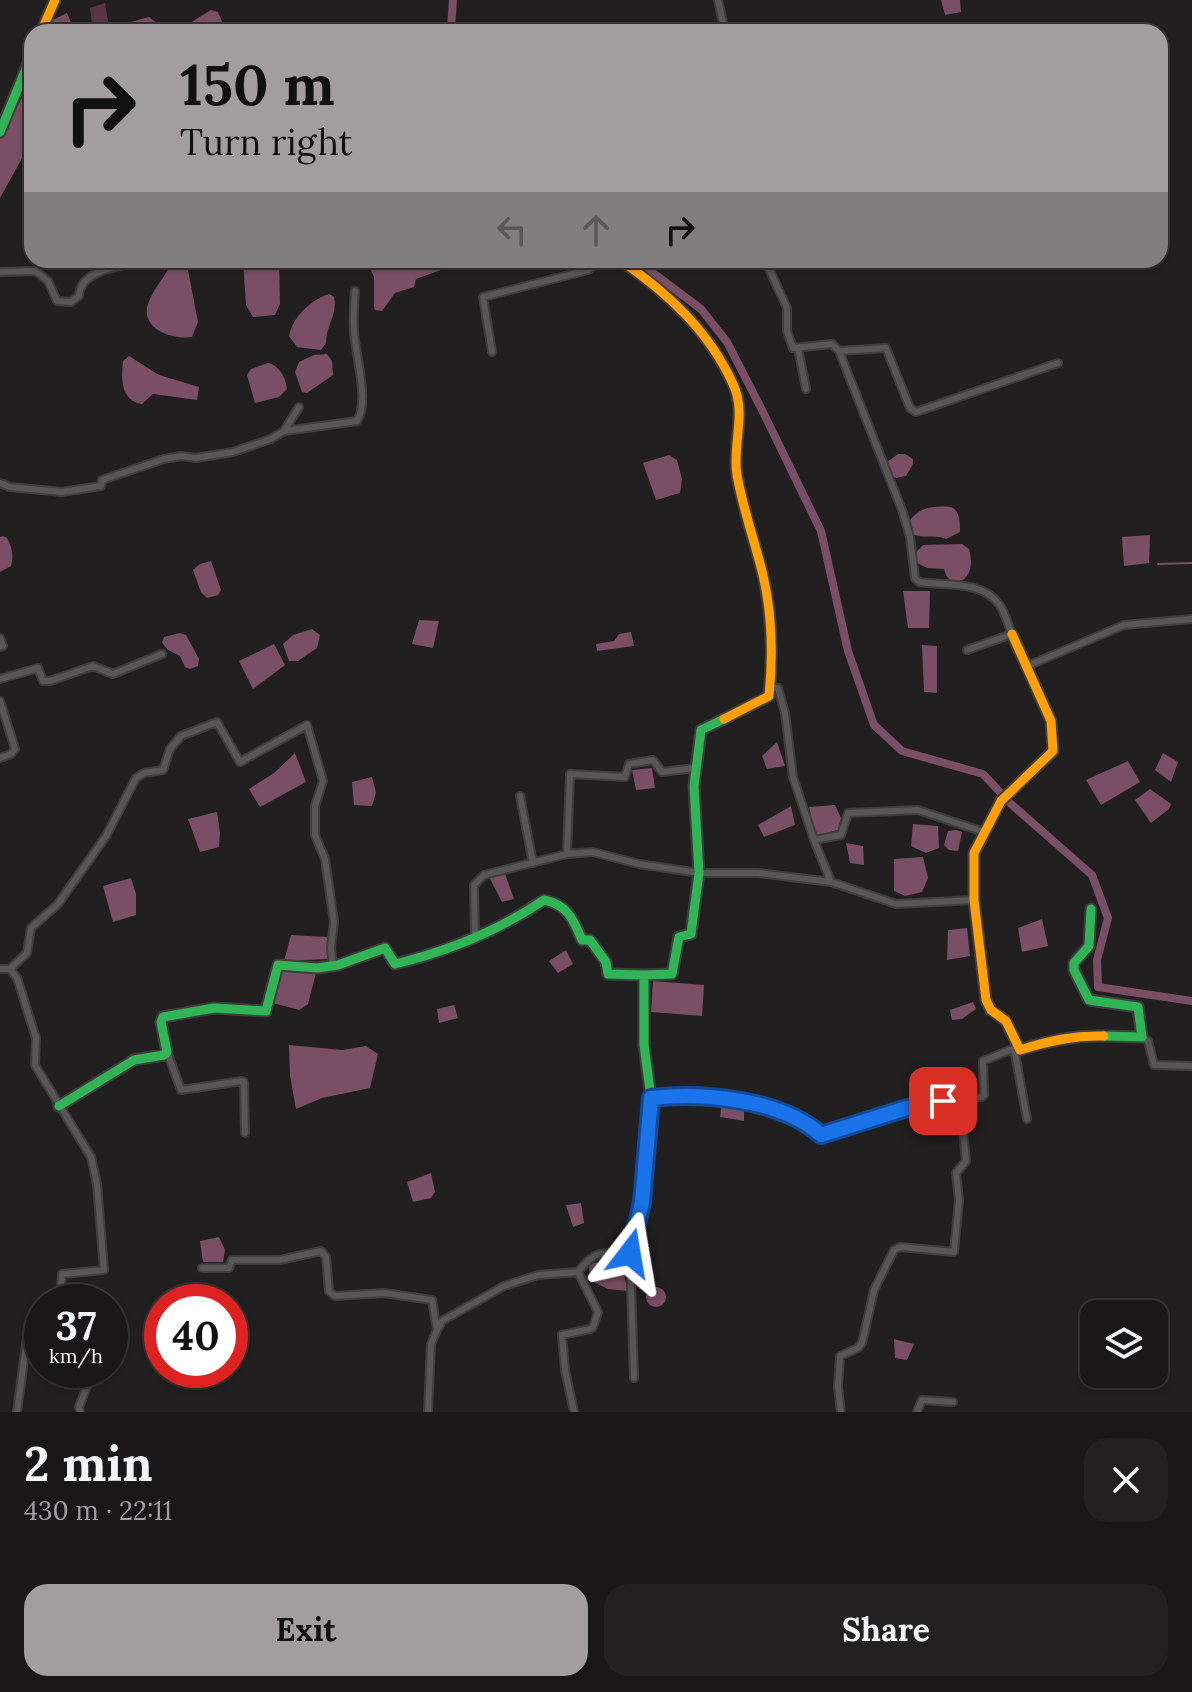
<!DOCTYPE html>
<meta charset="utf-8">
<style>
:root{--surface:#1a1718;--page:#232021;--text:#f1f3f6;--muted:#9f9fa2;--line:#383637;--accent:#a29ea0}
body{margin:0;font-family:Lora,serif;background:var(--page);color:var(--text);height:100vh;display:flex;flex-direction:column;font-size:30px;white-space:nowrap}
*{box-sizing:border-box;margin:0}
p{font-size:26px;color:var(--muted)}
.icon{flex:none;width:44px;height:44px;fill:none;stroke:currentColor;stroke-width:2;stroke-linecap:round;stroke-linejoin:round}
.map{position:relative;height:1412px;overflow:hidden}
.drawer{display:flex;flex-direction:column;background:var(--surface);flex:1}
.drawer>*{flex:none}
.hud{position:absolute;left:24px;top:24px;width:1144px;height:244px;border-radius:24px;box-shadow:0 2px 6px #0004,0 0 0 2px var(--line);background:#a29ea0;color:#111;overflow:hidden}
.buttons{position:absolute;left:1080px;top:1300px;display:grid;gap:16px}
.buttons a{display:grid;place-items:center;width:88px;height:88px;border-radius:16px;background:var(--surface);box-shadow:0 2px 6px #0004,0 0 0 2px var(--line);font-size:40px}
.speed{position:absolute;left:24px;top:1284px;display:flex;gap:16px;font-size:40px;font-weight:700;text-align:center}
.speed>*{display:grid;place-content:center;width:104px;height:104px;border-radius:50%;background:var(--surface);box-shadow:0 2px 6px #0004,0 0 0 2px var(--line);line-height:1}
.speed small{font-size:20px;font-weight:400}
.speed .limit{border:12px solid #d22;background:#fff;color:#111}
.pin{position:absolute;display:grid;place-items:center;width:68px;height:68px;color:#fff;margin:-34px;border-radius:16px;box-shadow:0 4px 12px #0006}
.me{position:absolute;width:88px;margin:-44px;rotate:14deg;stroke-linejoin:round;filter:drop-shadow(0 0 6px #0008)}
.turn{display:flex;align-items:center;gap:28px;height:168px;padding:0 24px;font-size:36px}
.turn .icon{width:104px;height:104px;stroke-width:2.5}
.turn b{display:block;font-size:56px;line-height:68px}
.lanes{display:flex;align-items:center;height:76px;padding:0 24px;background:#0003;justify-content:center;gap:40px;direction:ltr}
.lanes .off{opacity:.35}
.round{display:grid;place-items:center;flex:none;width:84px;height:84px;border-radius:24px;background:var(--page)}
.headline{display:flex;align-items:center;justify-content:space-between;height:136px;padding:0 24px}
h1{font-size:48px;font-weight:800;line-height:60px}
.cta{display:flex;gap:16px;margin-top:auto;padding:16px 24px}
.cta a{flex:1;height:92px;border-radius:24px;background:var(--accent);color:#111;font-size:32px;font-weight:800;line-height:92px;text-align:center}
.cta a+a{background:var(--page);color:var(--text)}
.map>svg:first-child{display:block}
</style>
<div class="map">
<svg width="1192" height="1412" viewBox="0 0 1192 1412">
<rect width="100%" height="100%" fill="#221f20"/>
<path fill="#5a3448" d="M105,3L110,32H93L90,8Z"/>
<path fill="#7a4e65" d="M941,0H960L961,12L945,15Z
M211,10L218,12L226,32H185L193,21Z
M67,13L75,32H46L51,21Z
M149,17L158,24L162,32H125L127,23Z
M27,88L32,90V140L0,198V139Z
M174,260H186L198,322L192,337C170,340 136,327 150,299C156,285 167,274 174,260Z
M243,260H279L280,304L275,315L253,317L246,305Z
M366,260H445L441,270L416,279L414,287L395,293L382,311L375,310L374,307V277Z
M329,294L334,297C338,315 326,325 326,343L321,350L297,347L289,336C293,317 310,300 329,294Z
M327,354L332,361L333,375L307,393L302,392L295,372L299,362L314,355Z
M129,356L159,375L199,387L197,400L153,394L142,404C121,400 121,380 123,361Z
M268,363C279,365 286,378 287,389L279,397L255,403L247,375L251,369Z
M898,454H905L913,459V464L906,476L896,478L889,474L887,462Z
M669,455L677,460L682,479L680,493L656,500L643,463Z
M951,507C960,510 960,523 960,532L946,539C933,534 924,539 912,534L910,520C921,506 935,506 951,507Z
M1150,535L1149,563L1124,566L1122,537Z
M3,536L7,538C12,547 14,555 11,566L0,572V537Z
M962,544L969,549C972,561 973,571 963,580C952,584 947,580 944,569L927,568L917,563L916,552L923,545Z
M211,561L221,590L218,595L207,598L201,592L193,570L200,564Z
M903,591H930L929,628H908Z
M419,620L439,621L433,648L412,644Z
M312,629L320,635L317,648L298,661H289L283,644L293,635Z
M631,632L634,646L597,651L596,644L614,641L619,634Z
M180,633L186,635L199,659L198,666L190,669L185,667L180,656L168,650L162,643L164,637Z
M274,644L285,665L253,689L239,661Z
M922,645L937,646V693L924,692Z
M777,742L785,766L767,769L762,756Z
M295,753L306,782L260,807L249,789L274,773Z
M1163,753L1178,762L1171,782L1155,770Z
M1128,761L1140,782L1101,805L1086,780Z
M652,768L655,788L636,790L632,770Z
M372,777L376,793L372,806L354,805L352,782Z
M1150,789L1171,804L1169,809L1151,823L1135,800Z
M835,805L841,818L838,830L816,836L809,807Z
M791,806L795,825L764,837L758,825Z
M217,812L220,833L219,847L200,852L188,819Z
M913,824L938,826L939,848L926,853L911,846Z
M956,830L962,832L958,851L949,850L944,845L948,831Z
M846,843L863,846L864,865L850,863Z
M923,857L928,878L922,892L905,896L894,891V859Z
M504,871L514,899L502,902L488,875Z
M131,878L136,894V915L113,922L103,886Z
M1042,919L1048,946L1022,952L1018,928Z
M967,928L970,956L947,960L948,930Z
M291,935L327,937L329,959L284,961Z
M566,950L573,964L558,973L549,961Z
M281,970L316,973L308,1004L299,1010L273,1003Z
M653,981L704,985L702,1016L651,1012Z
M973,1002L976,1009L962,1019L952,1020L950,1010Z
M454,1005L458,1018L439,1023L437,1009Z
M289,1045L342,1050L366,1046L378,1054L370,1088L322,1098L296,1109L290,1076Z
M722,1102L744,1107V1121L720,1117Z
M431,1173L435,1192L431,1198L413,1202L407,1182Z
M581,1203L584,1223L573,1227L566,1205Z
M219,1237L225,1250L223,1262H203L200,1241Z
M620,1257L628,1291L608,1289L590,1280L589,1264Z
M646 1297a10 10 0 1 1 20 0a10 10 0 1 1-20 0Z
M894,1339L914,1344L907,1360L895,1358Z"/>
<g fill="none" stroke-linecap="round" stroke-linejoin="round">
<path stroke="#7a4e65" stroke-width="2" d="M1158,564L1192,563"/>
<path stroke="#7a4e65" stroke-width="8" d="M453,0L451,28L456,32
M636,260L701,309L727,342L762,410L821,531L848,651L874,725L902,751L983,774L1011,804L1092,875L1108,918L1097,960L1098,987L1192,1001"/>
<defs>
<path id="street" d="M718,0L725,32
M765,260L787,308V331L793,348L832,344L839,351L902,510L910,537L915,578L919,582C945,586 981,580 999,604C1005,612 1008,625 1012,634L967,650
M0,272L36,271L48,281L57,301L71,302L79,296C80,266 133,265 155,260
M798,348L806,389
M839,351L886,348L910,408L916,412L1058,363
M492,352L483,297L588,270L601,260
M285,431L357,421C370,400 355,355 354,331C353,318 354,304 355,291
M0,483L10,487L62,492L101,486L102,480L164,459L181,456L196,458L233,452L271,439L284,431L299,407
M0,638L3,646L0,647
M1025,667L1124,625L1192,619
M0,679L38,668L43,681H50L93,666L113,674L162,654
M769,687L778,688L785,713L793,777L814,840
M0,701L15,749L11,754L0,758
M520,796L533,863
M567,854L593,852L639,864L699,873H758L831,882L814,840L841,835L848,813L918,810L984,832
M831,882L896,904L974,900
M475,936L474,885L484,875L567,854L570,774L625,777L629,764L653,760L662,772L695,768
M0,969H10L27,953L31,928L58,904L106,836L136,778L144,773L163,770L170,749L181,736L217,722L240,762L307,725L323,781L315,806V835L325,859L334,922L331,948L333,966
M10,969L17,978L36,1038L35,1065L91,1157L97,1184L104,1270L62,1274L60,1302
M1142,1037L1148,1041L1154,1065L1192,1066
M1014,1048L1027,1119
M167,1052L181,1090L242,1081L244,1082L245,1133
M651,1098C702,1092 781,1099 821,1135C875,1118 926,1102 982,1097L984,1095L983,1061L1017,1047
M202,1268H229L232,1260H280L321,1251L326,1257L329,1291L335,1296L384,1293L432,1300L437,1330L442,1321L504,1286L538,1275L578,1272C596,1249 602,1253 630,1253L634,1378
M17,1412L29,1322L42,1321
M80,1412L79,1407L87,1386L81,1370
M428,1412L431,1344L437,1330
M574,1412L565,1370L562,1335L590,1329L593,1327L598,1312L578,1272
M841,1412L838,1387L840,1356L858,1348L862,1343L874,1290L894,1250L900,1247L954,1252L959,1200L956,1173L966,1161L960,1099
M917,1412L922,1400L953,1402"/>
<path id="fast" d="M0,132L32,54
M1091,909L1089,946L1074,963V970L1089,1000L1138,1007L1142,1037L1104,1036
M59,1106L134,1060L164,1055L167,1052L161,1022L163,1017L214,1008L266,1011L278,965L317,968L338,965L385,948L395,964C448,951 498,931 544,900C568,905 573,919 582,940H590L606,962L608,974L644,975
M650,1110L651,1098L644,1045V975L672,974L679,937L691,934L699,873L694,786L701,730L724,719"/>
<path id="slow" d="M41,32L55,0
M620,260C668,293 709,331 733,384C747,413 732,445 737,475C743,509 755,542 763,575C772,614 773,657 769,696L724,719
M1012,634L1051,721L1053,751L1001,801L974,853V900L986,1000L991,1010L1006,1021L1020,1050C1048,1041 1074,1035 1104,1036"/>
<path id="jam" d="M630,1253L642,1202L650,1110"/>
</defs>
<use href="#street" stroke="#3f3d3e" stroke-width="10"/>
<use href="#fast" stroke="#3f3d3e" stroke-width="13"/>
<use href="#slow" stroke="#3f3d3e" stroke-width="13"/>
<use href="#jam" stroke="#3f3d3e" stroke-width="13"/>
<use href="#street" stroke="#595657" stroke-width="6"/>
<use href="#fast" stroke="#30b455" stroke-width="9"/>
<use href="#slow" stroke="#ff9f0a" stroke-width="9"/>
<use href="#jam" stroke="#e5322d" stroke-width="9"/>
</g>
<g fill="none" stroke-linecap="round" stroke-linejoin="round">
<defs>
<path id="route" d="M630,1253L642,1202L651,1098C702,1092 781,1099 821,1135L907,1108L943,1101"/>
</defs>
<use href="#route" stroke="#114b97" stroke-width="20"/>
<use href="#route" stroke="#1a73e8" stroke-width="14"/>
</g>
</svg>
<div class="buttons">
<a><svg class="icon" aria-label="layers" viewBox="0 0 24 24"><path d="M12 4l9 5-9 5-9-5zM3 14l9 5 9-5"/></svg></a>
</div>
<div class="speed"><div>37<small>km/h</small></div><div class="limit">40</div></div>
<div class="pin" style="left:943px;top:1101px;background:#d93025"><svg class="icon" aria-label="arrive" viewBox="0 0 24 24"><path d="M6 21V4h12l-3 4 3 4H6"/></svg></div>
<svg class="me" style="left:630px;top:1253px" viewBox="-20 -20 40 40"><path d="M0-17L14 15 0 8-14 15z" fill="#1a73e8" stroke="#fff" stroke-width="4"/></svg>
<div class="hud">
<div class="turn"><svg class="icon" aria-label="right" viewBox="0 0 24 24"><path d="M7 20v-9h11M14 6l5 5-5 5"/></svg><div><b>150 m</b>Turn right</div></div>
<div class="lanes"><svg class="icon off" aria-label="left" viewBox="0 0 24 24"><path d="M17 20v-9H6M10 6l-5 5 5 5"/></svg><svg class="icon off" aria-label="ahead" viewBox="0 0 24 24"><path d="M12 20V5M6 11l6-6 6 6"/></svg><svg class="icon" aria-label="right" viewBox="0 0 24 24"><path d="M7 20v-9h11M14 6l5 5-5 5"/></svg></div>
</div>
</div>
<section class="drawer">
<div class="headline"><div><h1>2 min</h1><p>430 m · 22:11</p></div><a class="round"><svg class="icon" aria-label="close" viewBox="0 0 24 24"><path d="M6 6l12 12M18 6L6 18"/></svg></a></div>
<div class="cta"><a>Exit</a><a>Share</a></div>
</section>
